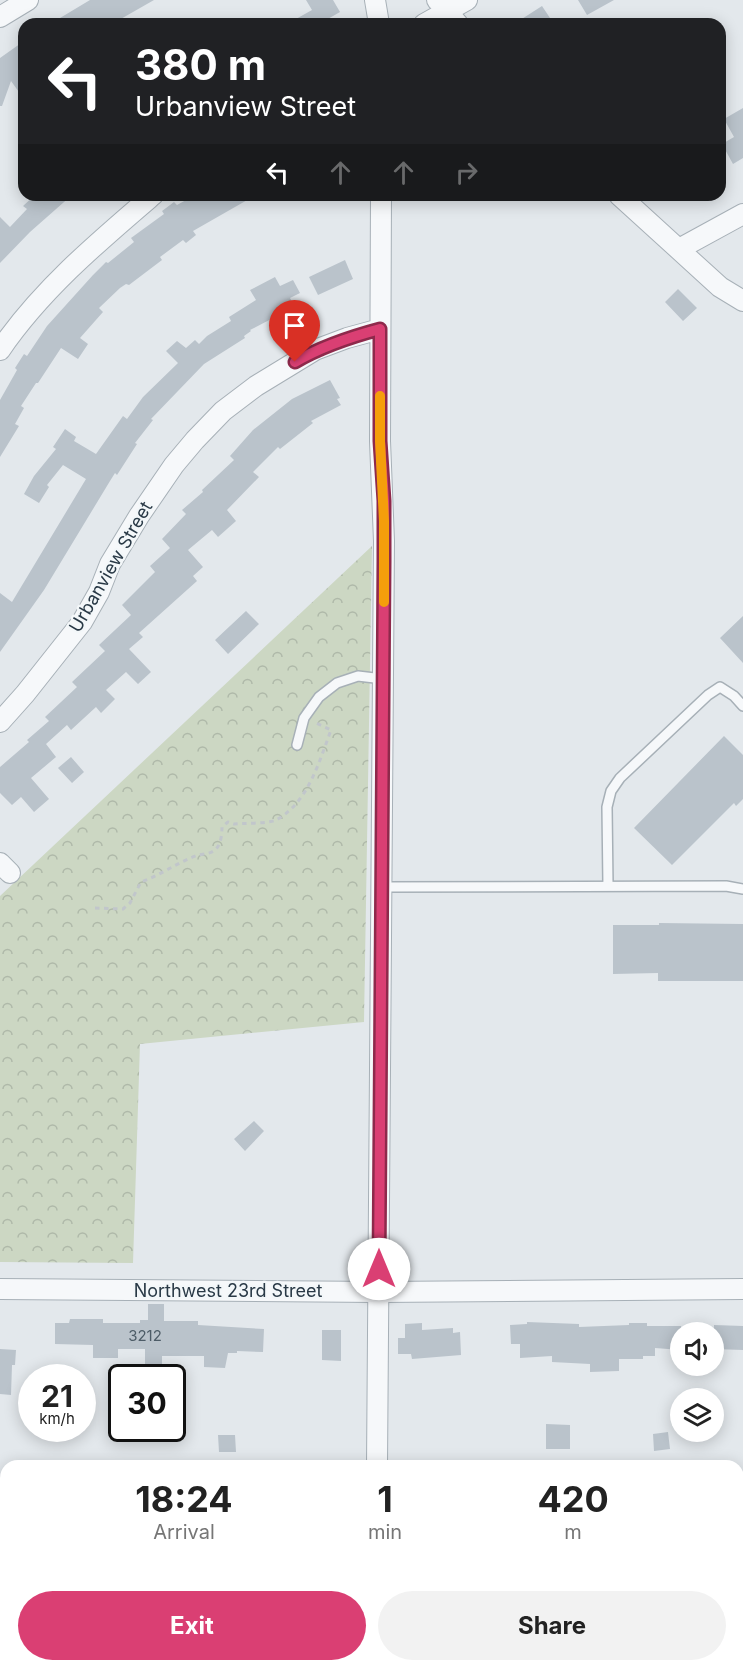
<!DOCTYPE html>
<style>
:root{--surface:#fff;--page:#f2f2f2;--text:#222;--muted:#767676;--accent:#da3f73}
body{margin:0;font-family:Inter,sans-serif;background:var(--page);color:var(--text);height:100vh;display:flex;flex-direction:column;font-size:22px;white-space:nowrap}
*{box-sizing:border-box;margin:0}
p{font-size:20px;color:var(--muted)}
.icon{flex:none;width:33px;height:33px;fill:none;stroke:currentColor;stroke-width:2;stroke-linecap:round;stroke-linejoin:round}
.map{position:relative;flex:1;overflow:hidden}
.panel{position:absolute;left:0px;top:1460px;width:744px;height:212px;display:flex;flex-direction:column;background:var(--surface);border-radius:18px 18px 0 0;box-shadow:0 3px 15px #0003}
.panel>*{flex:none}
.banner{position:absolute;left:18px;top:18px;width:708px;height:183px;border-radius:18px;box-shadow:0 3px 15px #0003;background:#202124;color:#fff;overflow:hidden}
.buttons{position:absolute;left:670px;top:1322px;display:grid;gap:12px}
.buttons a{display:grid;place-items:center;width:54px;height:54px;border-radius:50%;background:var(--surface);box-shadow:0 3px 15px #0003;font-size:30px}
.speed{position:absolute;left:18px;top:1364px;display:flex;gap:12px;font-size:30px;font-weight:700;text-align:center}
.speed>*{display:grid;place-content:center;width:78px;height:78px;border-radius:50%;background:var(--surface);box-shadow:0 3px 15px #0003;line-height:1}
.speed small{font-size:15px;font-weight:400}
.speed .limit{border:3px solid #111;border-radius:9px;background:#fff;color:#111}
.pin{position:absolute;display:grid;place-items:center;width:51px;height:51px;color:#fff;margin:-62px -26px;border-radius:50% 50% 50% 0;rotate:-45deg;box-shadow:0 0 6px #0007}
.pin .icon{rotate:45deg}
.me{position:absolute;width:66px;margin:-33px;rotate:0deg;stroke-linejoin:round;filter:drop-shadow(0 0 4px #0008)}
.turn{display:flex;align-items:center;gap:21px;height:126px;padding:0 18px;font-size:27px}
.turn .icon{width:78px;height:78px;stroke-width:2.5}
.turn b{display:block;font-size:42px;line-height:51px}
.lanes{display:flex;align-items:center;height:57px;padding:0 18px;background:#0003;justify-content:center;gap:30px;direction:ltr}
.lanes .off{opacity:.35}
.eta{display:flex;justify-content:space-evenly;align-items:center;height:102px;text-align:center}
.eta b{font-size:36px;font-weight:700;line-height:42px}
.action{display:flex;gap:12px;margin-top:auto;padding:12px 18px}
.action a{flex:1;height:69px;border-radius:36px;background:var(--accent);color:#fff;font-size:24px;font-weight:700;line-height:69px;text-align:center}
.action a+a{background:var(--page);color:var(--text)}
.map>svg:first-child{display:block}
</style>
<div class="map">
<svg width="743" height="1670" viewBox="0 0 743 1670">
<defs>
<pattern id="park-crowns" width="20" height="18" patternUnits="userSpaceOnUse" patternTransform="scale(1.5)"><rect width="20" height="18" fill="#ccd7c3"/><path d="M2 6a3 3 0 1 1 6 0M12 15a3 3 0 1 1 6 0" fill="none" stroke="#afb9a9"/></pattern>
</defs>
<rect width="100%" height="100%" fill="#e3e8ec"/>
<path fill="url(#park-crowns)" d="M372,546L364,1022L140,1044L133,1263L0,1262V896Z"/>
<path fill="#bac3cb" d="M90,0H154L112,24H50Z
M306,0H333L340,12L319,24H287L312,10Z
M578,0H614L587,15Z
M542,6L554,24H514Z
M24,41V99L11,81L2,106H0V58Z
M743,108V158L733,164L722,144L734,137L724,119Z
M35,195H72L30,232L0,263V217L10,227L27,209L23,206Z
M195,195H256L193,231L196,235L186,243L183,240L160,257L162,260L129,285L126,284L120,288L99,308L103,312L80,338L88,344L78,359L61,348L38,383H36L21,406L24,408L15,424L19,426L0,457V400L17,370L15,368L24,354L27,356L47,326L93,275L106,262L108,263L134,242L131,238L164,214L162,211L174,202L177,205Z
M345,260L353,279L318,295L309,277Z
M275,277L280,286L293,280L300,293L290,298L295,307L276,318L275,317L250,330L251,331L244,336L245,338L204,364L151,419L153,420L135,443L137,444L117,475L115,473L110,481L44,590L0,652V593L12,602L86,479L63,465L47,485L49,487L39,503L24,494L34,476L56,449L53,447L65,429L76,437L74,441L96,454L123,416L127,419L143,397L178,363L166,351L177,341L186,348L195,340L199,344L207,336L231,321L229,317L256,300L250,290Z
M678,289L697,308L683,321L665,302Z
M330,380L340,398L337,399L341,405L311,421L313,423L280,449L278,447L253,472L259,477L227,510L236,521L218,537L212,530L188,550L203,567L193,576L197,581L139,633L143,637L129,649L151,672L138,684L126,672L106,690L115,699L101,713L96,707L71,730L67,725L46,744L56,757L31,778L49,799L34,812L21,797L12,805L0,793V767L29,742L27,740L49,721L45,717L77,687L72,682L105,651L99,645L131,615L122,605L155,572L150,566L170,548L162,539L186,514L182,510L203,492L202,490L234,460L230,456L253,430L292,399Z
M246,611L259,624L228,654L215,640Z
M743,616V663L720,638Z
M724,736L743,755V799L736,806L734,803L672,865L634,828Z
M71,757L84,772L72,783L58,768Z
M659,923L743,924V981H658V973L613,974V925H659Z
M254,1121L264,1131L245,1151L234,1139Z
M148,1304H164V1321H198V1325L264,1329L263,1352L237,1351V1353H228L225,1368L204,1367V1356H162V1377H145V1349H118V1358H93V1345L55,1344V1323H69L70,1319H103V1323H140V1320H148Z
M527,1322L579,1324V1327L629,1325V1323H647V1326H681V1350L655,1348V1356H643V1359H619V1371L590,1372V1364L552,1362V1356L520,1358V1344H511L510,1325L527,1324Z
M422,1323V1330L453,1328V1333L460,1332L461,1355L412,1359L411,1354H398V1338H405V1324Z
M714,1325L743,1326V1350L714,1349Z
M322,1330H341V1361L322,1360Z
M0,1349L16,1350L15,1365H12L11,1395L0,1394Z
M546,1424L570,1425V1449H546Z
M668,1432L670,1449L654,1451L653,1434Z
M218,1435H235L236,1452H219Z"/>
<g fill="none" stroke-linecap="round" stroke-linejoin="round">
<defs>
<path id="service" d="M297,745L304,718L319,697L337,683L358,676L383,679
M608,886L607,807L611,791L620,778L708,695L720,687L734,696L743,706
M382,887L726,886L743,889"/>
<path id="minor" d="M375,0L379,24
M437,0L458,24
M0,17L28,0
M424,24L467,0
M619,195L720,287L743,301
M679,249L743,214
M0,350C41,290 98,242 153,195
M0,722L25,694L82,622L99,592L110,564L139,516L174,465L195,440L223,411L256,386L315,350L347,338L380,329
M0,863L10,873
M0,1289L379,1292L743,1289
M377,1466L384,541L380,441L381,195
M0,1554H6
M738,1558H743
M375,1670V1665"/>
</defs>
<use href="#service" stroke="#a7b0b7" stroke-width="12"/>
<use href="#minor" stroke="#a7b0b7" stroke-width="22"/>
<path stroke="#c1c6cb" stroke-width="3" stroke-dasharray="4.5 4.5" stroke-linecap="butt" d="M95,908L123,909L130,903L141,882C161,875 178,862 198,855C204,854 211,854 216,849C221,844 222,834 222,827L228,822L234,824C244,823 267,824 276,820C308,803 319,762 331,730L316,723"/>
<use href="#service" stroke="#f6f8fa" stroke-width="9"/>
<use href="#minor" stroke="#f6f8fa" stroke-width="20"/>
</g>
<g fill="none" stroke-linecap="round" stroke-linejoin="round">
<defs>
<path id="route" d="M295,362C322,346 350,337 380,329V441L384,501V561L379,1269"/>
</defs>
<use href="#route" stroke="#8e294b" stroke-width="15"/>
<use href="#route" stroke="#da3f73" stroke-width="10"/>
<path stroke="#f59e0b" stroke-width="10" d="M380,396V441L384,521V602"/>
</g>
<g text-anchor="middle" stroke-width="4.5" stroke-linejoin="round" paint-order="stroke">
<g font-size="15" fill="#4d5c67">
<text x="145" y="1341">3212</text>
</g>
<g font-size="18" fill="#293946" stroke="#f3f7f9">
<text transform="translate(111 567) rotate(-60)" y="6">Urbanview Street</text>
<text x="228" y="1297">Northwest 23rd Street</text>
</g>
</g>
</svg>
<div class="buttons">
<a><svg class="icon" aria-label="sound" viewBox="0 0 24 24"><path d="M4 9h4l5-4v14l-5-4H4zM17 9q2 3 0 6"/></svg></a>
<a><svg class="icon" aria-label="layers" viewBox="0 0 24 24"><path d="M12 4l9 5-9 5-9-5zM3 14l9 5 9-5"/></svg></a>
</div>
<div class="speed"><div>21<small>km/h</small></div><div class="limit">30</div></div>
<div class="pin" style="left:295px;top:362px;background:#d93025"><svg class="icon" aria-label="arrive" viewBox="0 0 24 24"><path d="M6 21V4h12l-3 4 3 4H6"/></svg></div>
<svg class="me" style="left:379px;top:1269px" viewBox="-20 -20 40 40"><circle r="19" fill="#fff"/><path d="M0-13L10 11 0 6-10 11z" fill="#da3f73"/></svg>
<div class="banner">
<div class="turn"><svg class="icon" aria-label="left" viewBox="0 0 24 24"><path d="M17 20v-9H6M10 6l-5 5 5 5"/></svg><div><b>380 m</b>Urbanview Street</div></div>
<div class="lanes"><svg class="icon" aria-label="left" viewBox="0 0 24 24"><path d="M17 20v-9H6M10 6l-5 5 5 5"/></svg><svg class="icon off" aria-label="ahead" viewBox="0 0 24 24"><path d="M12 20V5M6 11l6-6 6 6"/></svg><svg class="icon off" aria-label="ahead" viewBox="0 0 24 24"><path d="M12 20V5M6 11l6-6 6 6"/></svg><svg class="icon off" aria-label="right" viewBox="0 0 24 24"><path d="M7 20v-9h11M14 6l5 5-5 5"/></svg></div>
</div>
<section class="panel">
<div class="eta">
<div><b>18:24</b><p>Arrival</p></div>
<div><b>1</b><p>min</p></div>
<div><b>420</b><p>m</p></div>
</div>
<div class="action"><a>Exit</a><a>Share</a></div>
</section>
</div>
